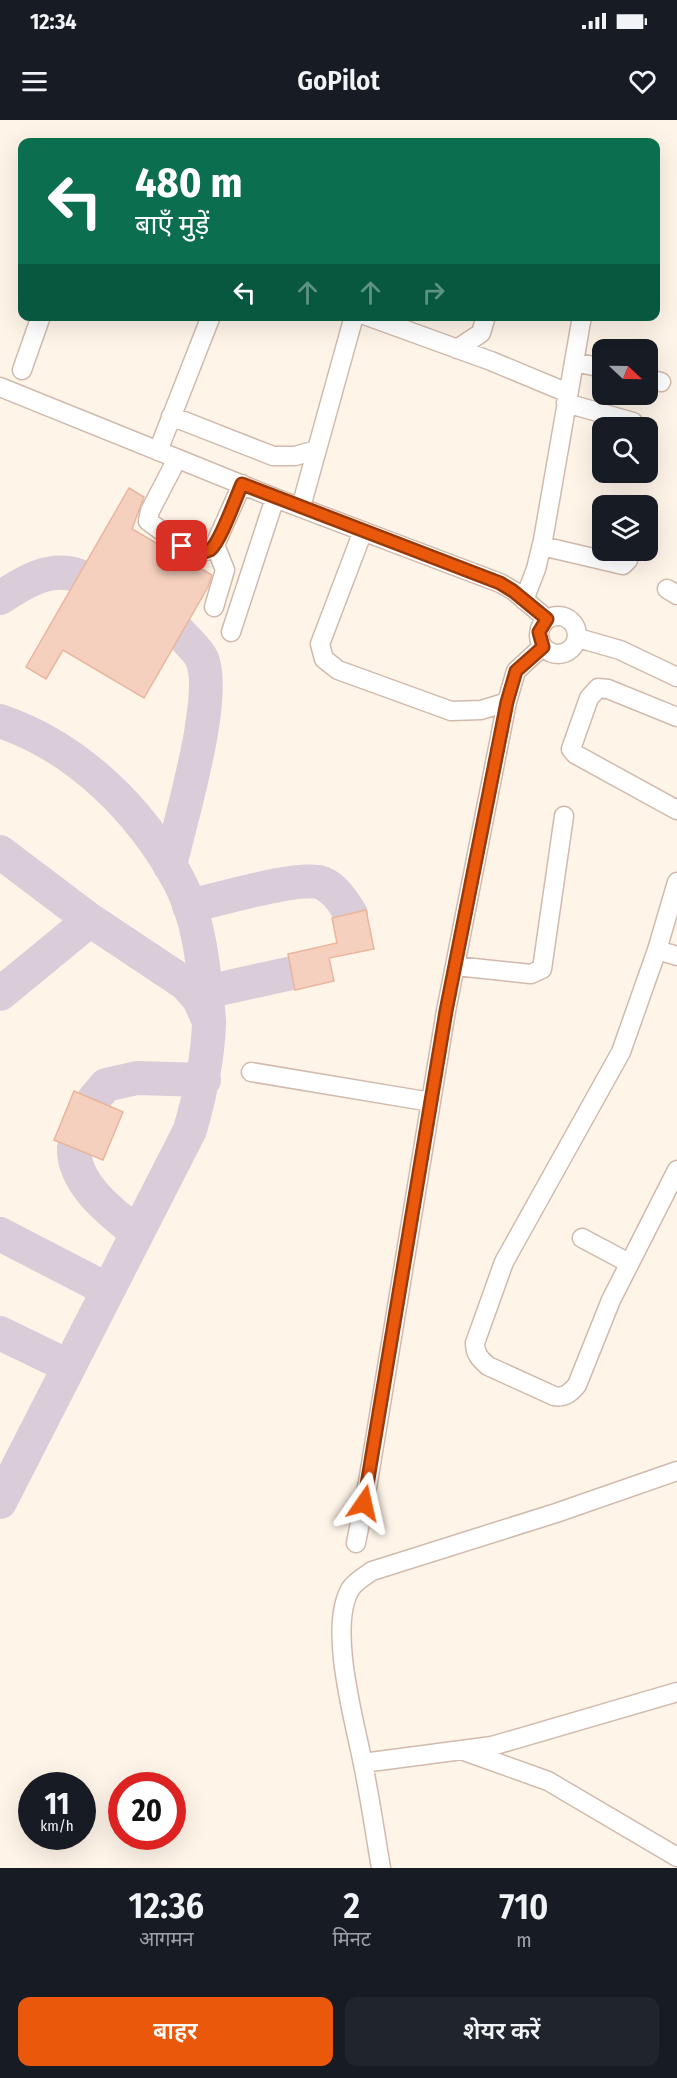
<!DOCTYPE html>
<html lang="hi">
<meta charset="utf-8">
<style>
:root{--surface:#171b24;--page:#20242c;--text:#f1f3f6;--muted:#9ea1a6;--accent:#ea580c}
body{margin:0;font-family:"Fira Sans Condensed","Noto Sans Devanagari",sans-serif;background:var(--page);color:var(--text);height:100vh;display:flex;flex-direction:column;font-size:22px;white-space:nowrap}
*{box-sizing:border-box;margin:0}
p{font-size:20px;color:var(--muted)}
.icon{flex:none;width:33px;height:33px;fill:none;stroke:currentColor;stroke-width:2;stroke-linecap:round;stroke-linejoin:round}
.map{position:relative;height:1748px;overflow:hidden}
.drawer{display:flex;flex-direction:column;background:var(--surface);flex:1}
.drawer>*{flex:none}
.hud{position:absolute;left:18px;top:18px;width:642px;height:183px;border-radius:12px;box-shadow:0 6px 24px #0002;background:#0b6e4f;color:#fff;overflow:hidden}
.needle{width:39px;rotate:112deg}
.controls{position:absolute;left:592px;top:219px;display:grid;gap:12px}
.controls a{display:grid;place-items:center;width:66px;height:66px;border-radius:12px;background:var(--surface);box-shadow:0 6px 24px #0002;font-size:30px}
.speed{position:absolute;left:18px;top:1652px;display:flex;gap:12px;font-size:30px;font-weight:700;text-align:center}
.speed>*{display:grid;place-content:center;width:78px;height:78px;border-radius:50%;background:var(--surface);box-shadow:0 6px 24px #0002;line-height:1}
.speed small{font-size:15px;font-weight:400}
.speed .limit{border:9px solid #d22;background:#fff;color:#111}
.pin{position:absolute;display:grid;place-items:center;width:51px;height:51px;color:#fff;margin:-26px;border-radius:12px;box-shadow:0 3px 9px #0006}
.me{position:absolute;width:66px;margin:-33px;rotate:11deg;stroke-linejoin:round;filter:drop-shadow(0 0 4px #0008)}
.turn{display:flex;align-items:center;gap:21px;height:126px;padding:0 18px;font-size:27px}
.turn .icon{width:78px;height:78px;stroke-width:2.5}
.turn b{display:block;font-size:42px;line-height:51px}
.lanes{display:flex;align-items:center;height:57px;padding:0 18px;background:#0003;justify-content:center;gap:30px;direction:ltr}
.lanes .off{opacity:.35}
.eta{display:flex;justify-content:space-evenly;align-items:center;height:102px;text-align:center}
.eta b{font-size:36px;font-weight:600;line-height:42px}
.button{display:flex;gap:12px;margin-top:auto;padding:12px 18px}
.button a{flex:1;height:69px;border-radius:12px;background:var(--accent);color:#fff;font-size:24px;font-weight:600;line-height:69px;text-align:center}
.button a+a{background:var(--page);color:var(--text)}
.status{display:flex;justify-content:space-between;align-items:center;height:42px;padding:0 30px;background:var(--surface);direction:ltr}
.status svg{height:16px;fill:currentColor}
header{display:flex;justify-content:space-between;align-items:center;height:78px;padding:0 18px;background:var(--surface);font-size:27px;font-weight:600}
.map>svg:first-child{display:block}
</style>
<div class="status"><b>12:34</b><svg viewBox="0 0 49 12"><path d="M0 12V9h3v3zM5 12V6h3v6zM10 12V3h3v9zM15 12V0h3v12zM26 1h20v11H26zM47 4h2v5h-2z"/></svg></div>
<header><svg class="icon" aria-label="menu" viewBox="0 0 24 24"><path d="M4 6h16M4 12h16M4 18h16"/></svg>GoPilot<svg class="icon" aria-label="heart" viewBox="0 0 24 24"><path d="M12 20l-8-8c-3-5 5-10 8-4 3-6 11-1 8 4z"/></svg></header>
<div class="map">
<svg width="677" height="1748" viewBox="0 0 677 1748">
<rect width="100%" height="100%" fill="#fef4e8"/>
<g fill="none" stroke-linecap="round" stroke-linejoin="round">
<path stroke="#daccd8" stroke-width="34" d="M0,478C23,463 50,445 79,456
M0,601C77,627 141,690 179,761C197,795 202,834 206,871C207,882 209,893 209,903C208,940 200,975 190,1010L0,1382
M0,732L90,800L186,864L199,879L207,897
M170,746C180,701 218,578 202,539C198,530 187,521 181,514
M189,786C217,780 299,755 322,763C336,769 343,782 351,794
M206,872L292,853
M0,874L90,800
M94,979L106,965L137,958L204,960
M74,1028C73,1064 112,1093 137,1113
M0,1114L108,1170
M0,1213L66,1245"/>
</g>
<path fill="#f5d0be" stroke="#e9b59d" stroke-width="1.5" d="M129,368L144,377L132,409L212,455L208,467L144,578L63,530L46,559L26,547Z
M366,790L374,829L329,838L334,861L295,870L288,834L337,823L332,798Z
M74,971L123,992L103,1040L54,1020Z"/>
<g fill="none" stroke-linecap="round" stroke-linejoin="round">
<defs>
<path id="minor" d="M367,196L491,241L568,273
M457,229L481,213L486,196
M574,242L603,248
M22,250L41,196
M648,259L661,262
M0,267L275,378L500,463L514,471L547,499
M566,283L633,302L638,308
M171,296L273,336H295L316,330
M158,331L211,196
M177,339L150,391L148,401L182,426L194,431H206L215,425L242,364
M301,387L354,196
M363,411L320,524L324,539L338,550L451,591L481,590L507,582
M542,426L623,445L628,440L629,430
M667,469L677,475
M524,480L536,449L543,420L582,196
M214,487L225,450L215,425
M539 515a19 19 0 1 1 38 0a19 19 0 1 1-38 0Z
M231,512L275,378
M578,518L620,530L677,557
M677,597L608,569L598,568L589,578L571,629L575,634L677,690
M677,762L657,830L621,932L504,1142L475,1223C475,1234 480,1239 488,1246L554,1276C565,1278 570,1273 577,1265L611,1180L677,1050
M657,830L677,836
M455,846L531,854L542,849L564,696
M251,952L431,982
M582,1118L629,1143
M356,1423L368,1362L446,891L507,582L516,551L542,527
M467,1632L548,1661L677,1737
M363,1643L492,1626L677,1572
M381,1748C375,1713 370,1678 363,1644C355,1602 327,1506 351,1468C356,1461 365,1456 372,1451L556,1393L677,1351"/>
</defs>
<use href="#minor" stroke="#d1baac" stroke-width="21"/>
<use href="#minor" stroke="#fff" stroke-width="18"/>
</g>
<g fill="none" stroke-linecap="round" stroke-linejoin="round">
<defs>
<path id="route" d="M182,426C190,429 201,435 210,430C220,423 236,377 242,364L500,463L513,471L547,499L539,512L543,527L516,551L507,582L446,891L364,1383"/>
</defs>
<use href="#route" stroke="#983908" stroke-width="15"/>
<use href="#route" stroke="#ea580c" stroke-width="10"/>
</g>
</svg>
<div class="controls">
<a><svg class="needle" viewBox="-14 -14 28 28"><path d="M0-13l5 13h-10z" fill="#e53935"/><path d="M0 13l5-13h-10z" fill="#9ea1a6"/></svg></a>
<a><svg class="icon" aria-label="search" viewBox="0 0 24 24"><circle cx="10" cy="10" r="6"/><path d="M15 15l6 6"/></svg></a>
<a><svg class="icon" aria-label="layers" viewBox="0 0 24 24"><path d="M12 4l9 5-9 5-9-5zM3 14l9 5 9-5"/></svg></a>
</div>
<div class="speed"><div>11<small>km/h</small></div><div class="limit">20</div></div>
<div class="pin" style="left:182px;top:426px;background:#d93025"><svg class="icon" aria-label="arrive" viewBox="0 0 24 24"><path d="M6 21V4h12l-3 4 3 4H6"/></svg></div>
<svg class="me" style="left:364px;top:1383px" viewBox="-20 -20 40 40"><path d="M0-17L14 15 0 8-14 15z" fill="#ea580c" stroke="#fff" stroke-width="4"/></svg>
<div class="hud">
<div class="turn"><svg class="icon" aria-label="left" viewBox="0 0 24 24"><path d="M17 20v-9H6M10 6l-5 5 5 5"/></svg><div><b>480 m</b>बाएँ मुड़ें</div></div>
<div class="lanes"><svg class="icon" aria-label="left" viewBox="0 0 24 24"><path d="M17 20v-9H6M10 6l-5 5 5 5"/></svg><svg class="icon off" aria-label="ahead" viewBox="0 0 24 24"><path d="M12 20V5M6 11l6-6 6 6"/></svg><svg class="icon off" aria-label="ahead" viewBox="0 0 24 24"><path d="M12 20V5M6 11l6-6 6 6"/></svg><svg class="icon off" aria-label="right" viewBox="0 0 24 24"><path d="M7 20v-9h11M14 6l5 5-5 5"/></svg></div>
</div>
</div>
<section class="drawer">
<div class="eta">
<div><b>12:36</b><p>आगमन</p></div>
<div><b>2</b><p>मिनट</p></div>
<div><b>710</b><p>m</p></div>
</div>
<div class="button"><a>बाहर</a><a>शेयर करें</a></div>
</section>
